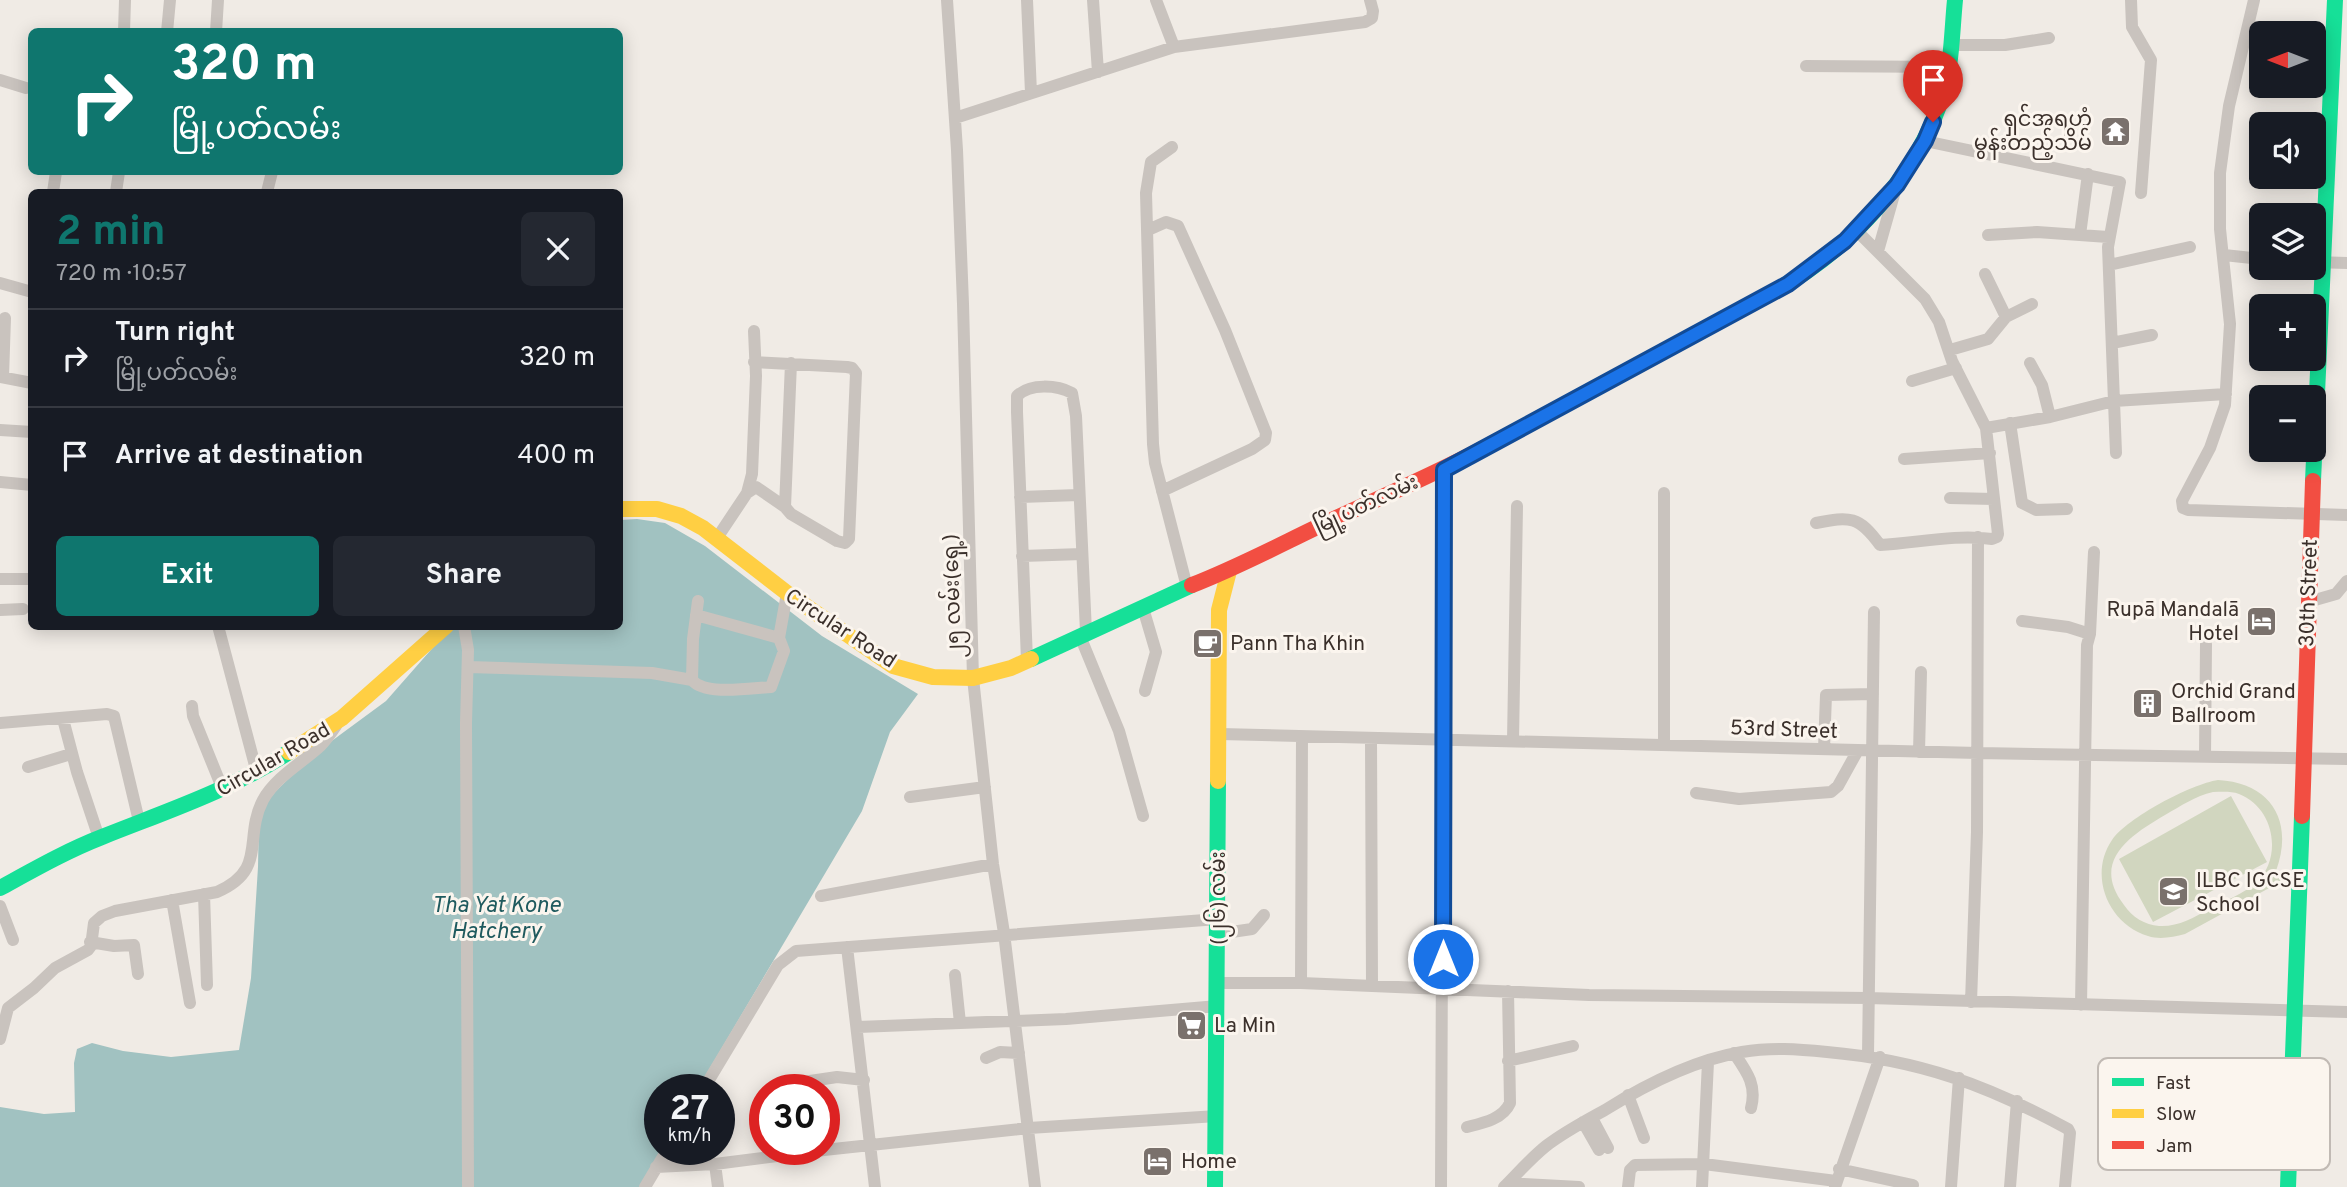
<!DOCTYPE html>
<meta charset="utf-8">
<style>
:root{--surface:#171b24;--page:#242831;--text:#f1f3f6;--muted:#9ea1a6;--line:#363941;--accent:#0f766e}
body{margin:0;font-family:Overpass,"Noto Sans Myanmar",sans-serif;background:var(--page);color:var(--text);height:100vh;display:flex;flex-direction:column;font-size:26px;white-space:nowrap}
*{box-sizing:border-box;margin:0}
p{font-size:23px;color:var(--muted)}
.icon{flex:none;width:38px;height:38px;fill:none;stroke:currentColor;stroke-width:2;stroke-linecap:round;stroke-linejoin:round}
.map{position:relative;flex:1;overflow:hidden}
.sheet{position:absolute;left:28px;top:189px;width:595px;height:441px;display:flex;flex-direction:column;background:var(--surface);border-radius:10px;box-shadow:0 4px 18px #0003}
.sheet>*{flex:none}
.banner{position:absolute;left:28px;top:28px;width:595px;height:147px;border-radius:10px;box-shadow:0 4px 18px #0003;background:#0f766e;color:#fff;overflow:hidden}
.needle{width:46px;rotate:270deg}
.controls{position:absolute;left:2249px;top:21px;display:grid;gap:14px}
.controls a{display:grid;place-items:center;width:77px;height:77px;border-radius:10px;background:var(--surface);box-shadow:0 4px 18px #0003;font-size:35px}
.speed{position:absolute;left:644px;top:1074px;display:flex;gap:14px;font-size:35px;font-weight:700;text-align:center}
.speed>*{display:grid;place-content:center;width:91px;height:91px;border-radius:50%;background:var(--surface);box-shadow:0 4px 18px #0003;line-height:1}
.speed small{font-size:18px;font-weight:400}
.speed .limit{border:10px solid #d22;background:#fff;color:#111}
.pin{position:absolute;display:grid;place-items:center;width:60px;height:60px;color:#fff;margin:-72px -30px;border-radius:50% 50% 50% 0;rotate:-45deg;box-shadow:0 0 7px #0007}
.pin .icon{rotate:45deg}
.me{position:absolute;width:77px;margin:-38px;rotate:0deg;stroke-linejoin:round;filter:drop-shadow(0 0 5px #0008)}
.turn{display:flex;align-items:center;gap:24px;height:147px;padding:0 28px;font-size:32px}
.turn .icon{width:91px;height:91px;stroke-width:2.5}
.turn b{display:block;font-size:49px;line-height:60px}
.round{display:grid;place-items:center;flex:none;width:74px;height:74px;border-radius:10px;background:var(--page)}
.summary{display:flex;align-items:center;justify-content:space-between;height:119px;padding:0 28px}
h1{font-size:42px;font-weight:700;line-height:52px;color:var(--accent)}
.button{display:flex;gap:14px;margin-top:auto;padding:14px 28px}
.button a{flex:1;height:80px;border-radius:10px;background:var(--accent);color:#fff;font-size:28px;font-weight:700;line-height:80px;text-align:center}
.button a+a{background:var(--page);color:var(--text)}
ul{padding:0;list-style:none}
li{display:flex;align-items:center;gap:21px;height:98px;padding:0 28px;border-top:2px solid var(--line)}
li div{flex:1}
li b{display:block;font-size:26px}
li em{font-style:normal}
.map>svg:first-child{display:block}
</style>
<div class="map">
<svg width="2347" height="1187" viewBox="0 0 2347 1187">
<rect width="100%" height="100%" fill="#f0ebe5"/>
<path fill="#d1d6bf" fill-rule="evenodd" d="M2218,780C2272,783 2294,822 2276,871L2282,881L2185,934C2173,937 2160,940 2148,936C2108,924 2088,875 2112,840C2127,818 2191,784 2218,780ZM2213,792C2222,792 2231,791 2239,794C2275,808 2283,858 2256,883C2243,894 2224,901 2209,909C2193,918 2178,927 2159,926C2145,925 2132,917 2124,905C2090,861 2131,835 2165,815C2181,806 2195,796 2213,792Z
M2231,796L2267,862L2153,922L2119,859Z"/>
<path fill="#a1c2c1" d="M637,519L665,523L705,546L822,636L918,694L890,732L862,811L697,1090H660V1150H662L640,1187H0V1107L44,1114L75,1112L74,1063L77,1049L92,1043L123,1051L171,1057L239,1050L251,978L258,867L259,812L276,791L314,754L386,701L451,627L620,626V520Z"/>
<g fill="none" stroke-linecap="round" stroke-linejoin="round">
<path stroke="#c9c3be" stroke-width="12" d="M947,0L957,150L963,304L973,678L993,864L1004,933L1035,1187
M1027,0L1031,93
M1093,0L1098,72
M1156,0L1174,47
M2131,0L2132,27L2151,60L2141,193
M2254,0L2229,106L2220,173V229L2230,324L2225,405L2210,448L2182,501L2183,508L2188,510L2347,515
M124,32L125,0
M167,32L170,0
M216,32L218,0
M1951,45H2005L2049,38
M1806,66L1949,67
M0,80L26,88
M955,118L1174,47L1365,22L1372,18L1373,11L1370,0
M1925,141L2120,182L2108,247L2116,453
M1172,147L1151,162L1146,193L1153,444L1155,463L1187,587
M53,192L56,172
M116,192L119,172
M267,192L272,172
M1148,230L1166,222L1178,226L1225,330L1266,433L1265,440L1252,449L1162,491
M1988,235L2037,232L2108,237
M2080,235L2088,174
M1878,251L1895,191
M2224,255L2261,259
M2314,262L2347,263
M2109,265L2190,247
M0,283L32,292
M2006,317L2032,304
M2112,343L2152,335
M1950,350L1988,339L2006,317L1985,274
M2030,363L2042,385L2050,417
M0,377L32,383
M3,377L5,318
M1912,381L1956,368
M2010,423L2022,503L2036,510L2067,509
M1986,428L2050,417L2114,401L2226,394
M0,430L32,432
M1904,459L1990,453
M0,482L32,485
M747,493L756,487L785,507L791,514L837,541L845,543L849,539L856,373L852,368L847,367L754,362
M1020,497L1079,495
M1950,498L1994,499
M785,507L791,363
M1816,523C1850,516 1859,516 1880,545C1918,543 1954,534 1992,539L1997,537L1998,534L1986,428L1952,361L1939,322L1925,299L1855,229
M717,538L747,493L752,474L756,376L754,331
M1022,556L1082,554
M0,579H32
M698,601L693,639L692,680C705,696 751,688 771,687L784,651L779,638L787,593
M2308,602L2336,594L2347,581
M1143,608L1156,652L1145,691
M0,610L23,609
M696,615L779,638
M2022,621L2068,627L2090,634
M218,626L257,773
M464,626L468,650L466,723L468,1187
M1080,636L1119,731L1143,816
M1027,660L1017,412V396C1030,383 1057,385 1072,393L1076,416L1086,632
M468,667L652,673L692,680
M192,706L193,716L223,790
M63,719L77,772L99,838
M0,723L107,714L114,716L139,821
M1220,734L1978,753L2347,759
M1371,738L1372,986
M1513,741L1517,506
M1664,745V493
M1824,749L1826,695L1873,694
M1919,752L1921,672
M2205,757L2206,644
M28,767L71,754
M1696,793L1739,799L1831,792L1838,786L1858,750
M910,797L985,787
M204,894L207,985
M821,896L993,864
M172,900L190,1003
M0,906L13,940
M1218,934L1252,929L1264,915
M90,942L114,946L134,945L138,974
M847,947L875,1187
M955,975L960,1023
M1218,983H1301L1589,995L1868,998L2347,1012
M1301,983L1302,737
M1971,1002L1977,832L1978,537
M2081,1005L2087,645L2090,634L2094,552
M858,1027L1066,1019L1218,1006
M0,1039L8,1008L34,988L55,968L88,950L91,946L94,923L102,916L115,911L217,892C268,870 243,838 263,800C275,778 300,764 318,748C325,742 330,734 336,726
M1734,1053C1747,1072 1757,1085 1751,1108
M1868,1055L1874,612
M986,1058L1000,1052L1019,1053
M1508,1061L1573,1046
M810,1081L837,1077L864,1080
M703,1090L778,965L796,951L1218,919
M1628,1095L1644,1138
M1592,1118L1608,1148
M1583,1122L1599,1150
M1467,1127C1483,1123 1503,1119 1510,1103L1508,991
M824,1150L1029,1128L1217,1116
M715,1164L718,1187
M656,1167L715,1164L824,1150
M1839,1169L1913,1185
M1508,1183L1579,1187
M645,1187L667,1150
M1441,1187L1444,470
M1504,1187C1518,1173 1531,1158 1546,1146C1564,1132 1585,1121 1605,1110C1645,1085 1694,1060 1742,1052C1770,1047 1798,1049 1827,1052C1919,1060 1987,1085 2068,1129L2070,1133L2065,1187
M1628,1187L1630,1170L1635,1165L1704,1164L1836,1181
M1702,1187L1708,1062
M1835,1187L1880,1057
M1951,1187L1959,1078
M2010,1187L2017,1101"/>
<path stroke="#16e098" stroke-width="16" d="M1773,292C1849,251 1920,174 1944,90C1952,61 1952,30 1955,0
M2313,481L2335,0
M1031,659L1192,585
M0,888C33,870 66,851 102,837C167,811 229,791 289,752
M1215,1187L1218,781
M2288,1187L2302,816"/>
<path stroke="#ffcf43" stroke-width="16" d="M1495,442L1773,292
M620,509H657L681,516L703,528L787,593L893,666L933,677L973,678L1011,668L1031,659
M289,752L342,718L446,626
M1218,781L1219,610L1229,571"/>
<path stroke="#f24e42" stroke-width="16" d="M1192,585C1241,566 1287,541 1334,519C1388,494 1442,471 1495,442
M2302,816L2313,481"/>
</g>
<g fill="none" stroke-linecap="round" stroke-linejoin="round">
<defs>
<path id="route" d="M1443,959L1444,470L1788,284L1845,241L1897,185L1925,141L1933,122"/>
</defs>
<use href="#route" stroke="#114b97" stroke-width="18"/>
<use href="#route" stroke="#1a73e8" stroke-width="12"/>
</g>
<defs>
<symbol id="temple-square" viewBox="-11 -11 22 22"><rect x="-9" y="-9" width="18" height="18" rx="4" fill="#7a716c" stroke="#fbf5ee"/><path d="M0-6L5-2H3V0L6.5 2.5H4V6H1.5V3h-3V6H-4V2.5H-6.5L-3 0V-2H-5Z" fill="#fff"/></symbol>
<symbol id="hotel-square" viewBox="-11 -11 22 22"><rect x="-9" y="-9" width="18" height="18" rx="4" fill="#7a716c" stroke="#fbf5ee"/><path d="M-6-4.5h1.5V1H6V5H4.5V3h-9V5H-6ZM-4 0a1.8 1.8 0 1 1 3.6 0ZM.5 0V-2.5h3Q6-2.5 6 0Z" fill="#fff"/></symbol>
<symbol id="cafe-square" viewBox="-11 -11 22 22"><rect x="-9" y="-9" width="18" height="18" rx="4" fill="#7a716c" stroke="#fbf5ee"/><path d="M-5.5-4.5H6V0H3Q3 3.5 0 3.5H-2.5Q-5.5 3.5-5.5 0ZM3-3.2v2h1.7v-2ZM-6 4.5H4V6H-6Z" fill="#fff"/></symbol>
<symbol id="building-square" viewBox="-11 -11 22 22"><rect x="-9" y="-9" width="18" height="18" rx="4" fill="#7a716c" stroke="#fbf5ee"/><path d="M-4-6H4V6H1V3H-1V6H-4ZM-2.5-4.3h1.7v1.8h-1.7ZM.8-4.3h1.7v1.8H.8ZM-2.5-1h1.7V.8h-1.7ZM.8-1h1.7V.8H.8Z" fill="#fff"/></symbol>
<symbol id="school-square" viewBox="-11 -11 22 22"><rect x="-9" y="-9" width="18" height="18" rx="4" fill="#7a716c" stroke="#fbf5ee"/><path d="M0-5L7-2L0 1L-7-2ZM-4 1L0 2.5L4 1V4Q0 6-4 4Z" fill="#fff"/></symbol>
<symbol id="supermarket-square" viewBox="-11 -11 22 22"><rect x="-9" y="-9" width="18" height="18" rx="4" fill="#7a716c" stroke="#fbf5ee"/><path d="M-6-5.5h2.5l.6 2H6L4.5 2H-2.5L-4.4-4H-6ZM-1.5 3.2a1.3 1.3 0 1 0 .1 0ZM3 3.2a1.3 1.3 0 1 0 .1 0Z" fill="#fff"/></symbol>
</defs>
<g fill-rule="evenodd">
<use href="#temple-square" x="2098" y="114" width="35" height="35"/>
<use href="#hotel-square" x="2244" y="604" width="35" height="35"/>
<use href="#cafe-square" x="1190" y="626" width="35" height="35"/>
<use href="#building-square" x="2130" y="686" width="35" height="35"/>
<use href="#school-square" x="2156" y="874" width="35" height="35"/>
<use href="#supermarket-square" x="1174" y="1008" width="35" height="35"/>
<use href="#hotel-square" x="1140" y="1144" width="35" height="35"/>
</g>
<g text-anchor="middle" stroke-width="6" stroke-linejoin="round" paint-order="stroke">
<g font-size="21" fill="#3b302b" stroke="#fbf5ee" text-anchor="start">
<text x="2092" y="126" text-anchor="end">ရှင်အရဟံ<tspan x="2092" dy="24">မွန်းတည့်သိမ်</tspan></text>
<text x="2239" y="616" text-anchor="end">Rupā Mandalā<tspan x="2239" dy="24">Hotel</tspan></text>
<text x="1230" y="650">Pann Tha Khin</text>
<text x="2171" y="698">Orchid Grand<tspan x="2171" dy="24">Ballroom</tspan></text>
<text x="2196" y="887">ILBC IGCSE<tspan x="2196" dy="24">School</tspan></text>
<text x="1214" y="1032">La Min</text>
<text x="1181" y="1168">Home</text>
</g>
<g font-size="21" fill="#3b302b" stroke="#fbf5ee">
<text transform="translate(1366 504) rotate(-25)" y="7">မြို့ပတ်လမ်း</text>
<text transform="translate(2308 593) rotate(-88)" y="7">30th Street</text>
<text transform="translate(952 596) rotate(-92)" y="7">၂၅ လမ်း(ရှေ့)</text>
<text transform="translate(841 628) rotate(33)" y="7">Circular Road</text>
<text transform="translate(1784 729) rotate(2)" y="7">53rd Street</text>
<text transform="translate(273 759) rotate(-30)" y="7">Circular Road</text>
<text transform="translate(1218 898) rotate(-90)" y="7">(၂၆) လမ်း</text>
</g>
<g font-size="23" font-style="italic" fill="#1f5a5e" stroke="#fbf5ee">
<text x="496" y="912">Tha Yat Kone<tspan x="496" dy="26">Hatchery</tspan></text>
</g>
</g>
<rect x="2098" y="1058" width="232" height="112" rx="10" fill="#fbf5ee" stroke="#c1bab4" stroke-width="2"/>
<rect x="2112" y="1078" width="32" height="8" fill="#16e098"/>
<rect x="2112" y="1109" width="32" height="9" fill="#ffcf43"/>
<rect x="2112" y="1141" width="32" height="8" fill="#f24e42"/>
<g font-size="19" fill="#3b302b">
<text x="2156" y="1089">Fast</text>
<text x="2156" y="1120">Slow</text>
<text x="2156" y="1152">Jam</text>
</g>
</svg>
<div class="controls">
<a><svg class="needle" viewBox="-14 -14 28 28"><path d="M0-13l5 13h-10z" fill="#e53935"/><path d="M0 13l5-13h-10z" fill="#9ea1a6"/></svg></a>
<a><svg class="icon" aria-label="sound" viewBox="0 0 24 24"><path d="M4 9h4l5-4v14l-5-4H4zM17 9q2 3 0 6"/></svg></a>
<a><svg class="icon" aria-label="layers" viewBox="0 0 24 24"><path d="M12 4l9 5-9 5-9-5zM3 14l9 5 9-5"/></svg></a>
<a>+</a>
<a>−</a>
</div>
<div class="speed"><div>27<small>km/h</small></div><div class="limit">30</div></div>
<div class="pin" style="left:1933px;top:122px;background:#d93025"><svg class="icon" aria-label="arrive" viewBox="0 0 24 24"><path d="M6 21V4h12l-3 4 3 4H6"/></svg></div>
<svg class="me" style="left:1443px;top:959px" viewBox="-20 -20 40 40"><circle r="17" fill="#1a73e8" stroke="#fff" stroke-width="3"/><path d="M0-11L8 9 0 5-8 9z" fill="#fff"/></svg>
<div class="banner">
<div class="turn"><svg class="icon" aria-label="right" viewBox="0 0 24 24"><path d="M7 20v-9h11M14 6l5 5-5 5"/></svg><div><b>320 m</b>မြို့ပတ်လမ်း</div></div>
</div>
<section class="sheet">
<div class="summary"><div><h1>2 min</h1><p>720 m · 10:57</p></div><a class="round"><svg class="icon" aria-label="close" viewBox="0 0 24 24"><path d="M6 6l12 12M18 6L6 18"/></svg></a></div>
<ul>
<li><svg class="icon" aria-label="right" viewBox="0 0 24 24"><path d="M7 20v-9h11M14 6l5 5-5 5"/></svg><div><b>Turn right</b><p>မြို့ပတ်လမ်း</p></div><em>320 m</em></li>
<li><svg class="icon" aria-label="arrive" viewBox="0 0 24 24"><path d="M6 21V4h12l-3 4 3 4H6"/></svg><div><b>Arrive at destination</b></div><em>400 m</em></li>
</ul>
<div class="button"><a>Exit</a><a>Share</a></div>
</section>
</div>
